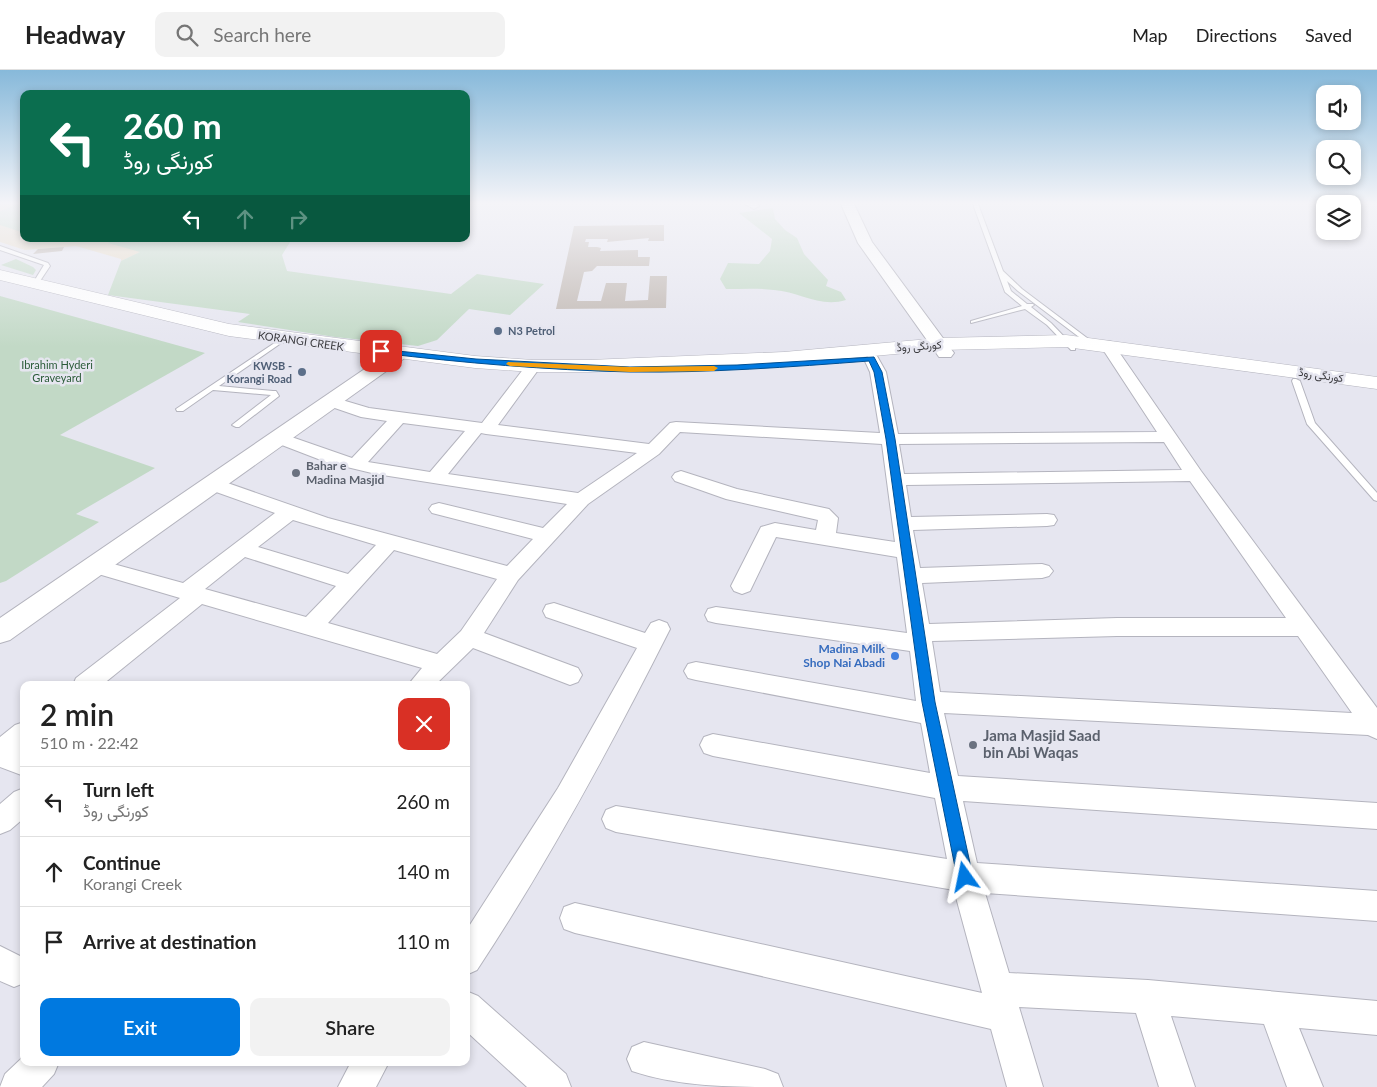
<!DOCTYPE html>
<meta charset="utf-8">
<style>
:root{--surface:#fff;--page:#f2f2f2;--text:#222;--muted:#767676;--line:#e0e0e0;--accent:#0079e0}
body{margin:0;font-family:Lato,Vazirmatn,sans-serif;background:var(--page);color:var(--text);height:100vh;display:flex;flex-direction:column;font-size:19px;white-space:nowrap}
*{box-sizing:border-box;margin:0}
p{font-size:16px;color:var(--muted)}
.icon{flex:none;width:28px;height:28px;fill:none;stroke:currentColor;stroke-width:2;stroke-linecap:round;stroke-linejoin:round}
.map{position:relative;flex:1;overflow:hidden}
.drawer{position:absolute;left:20px;top:611px;width:450px;height:385px;display:flex;flex-direction:column;background:var(--surface);border-radius:10px;box-shadow:0 2px 8px #0003}
.drawer>*{flex:none}
.banner{position:absolute;left:20px;top:20px;width:450px;height:152px;border-radius:10px;box-shadow:0 2px 8px #0003;background:#0b6e4f;color:#fff;overflow:hidden}
.controls{position:absolute;left:1316px;top:15px;display:grid;gap:10px}
.controls a{display:grid;place-items:center;width:45px;height:45px;border-radius:10px;background:var(--surface);box-shadow:0 2px 8px #0003;font-size:25px}
.pin{position:absolute;display:grid;place-items:center;width:42px;height:42px;color:#fff;margin:-21px;border-radius:10px;box-shadow:0 2px 8px #0006}
.me{position:absolute;width:55px;margin:-28px;rotate:348deg;stroke-linejoin:round;filter:drop-shadow(0 0 4px #0008)}
.turn{display:flex;align-items:center;gap:18px;height:105px;padding:0 20px;font-size:22px}
.turn .icon{width:65px;height:65px;stroke-width:2.5}
.turn b{display:block;font-size:35px;line-height:42px}
.lanes{display:flex;align-items:center;height:48px;padding:0 20px;background:#0003;justify-content:center;gap:25px;direction:ltr}
.lanes .off{opacity:.35}
.round{display:grid;place-items:center;flex:none;width:52px;height:52px;border-radius:10px;background:var(--page)}
.head{display:flex;align-items:center;justify-content:space-between;height:85px;padding:0 20px}
h1{font-size:30px;font-weight:600;line-height:38px}
.cta{display:flex;gap:10px;margin-top:auto;padding:10px 20px}
.cta a{flex:1;height:58px;border-radius:10px;background:var(--accent);color:#fff;font-size:20px;font-weight:600;line-height:58px;text-align:center}
.cta a+a{background:var(--page);color:var(--text)}
ul{padding:0;list-style:none}
li{display:flex;align-items:center;gap:15px;height:70px;padding:0 20px;border-top:1px solid var(--line)}
li div{flex:1}
li b{display:block;font-size:19px}
li em{font-style:normal}
header{display:flex;align-items:center;gap:30px;box-sizing:border-box;height:70px;padding:0 25px;background:var(--surface);border-bottom:1px solid var(--line)}
header strong{font-size:24px}
nav{display:flex;gap:28px;margin-inline-start:auto;font-size:18px}
.search{width:350px;height:45px;background:var(--page);display:flex;align-items:center;gap:12px;box-sizing:border-box;padding:0 18px;border-radius:10px;color:var(--muted);font-size:19px}
.map>svg:first-child{display:block}
</style>
<header>
<strong>Headway</strong>
<div class="search"><svg class="icon" aria-label="search" viewBox="0 0 24 24"><circle cx="10" cy="10" r="6"/><path d="M15 15l6 6"/></svg>Search here</div>
<nav><a>Map</a><a>Directions</a><a>Saved</a></nav>
</header>
<div class="map">
<svg width="1377" height="1017" viewBox="0 0 1377 1017">
<rect width="100%" height="100%" fill="#e6e6f0"/>
<path fill="#e8dcc8" d="M0,134H24V169H169L121,191V189L76,176L25,180L0,172Z"/>
<path fill="#c2d9c6" d="M18,134H24V163L0,155V141Z
M773,138L775,149L785,160L797,168L804,184L828,210L826,216L841,222L846,230C820,238 800,222 774,220C758,218 742,219 726,219L720,209L728,193L759,194L770,181L772,169L739,143Z
M115,169H292L282,185L287,201L451,224L477,204L544,214L510,245L469,239L437,270L418,276L335,267L238,252L250,244L108,225L121,191L140,182L108,173Z
M16,189L33,197L36,200L33,205L1,195Z
M0,226L205,283L60,365L155,398L76,444L99,452L6,511L0,513Z"/>
<path fill="#bfb6b0" d="M664,155V171H648L649,168L607,172L608,169H586L585,172H589L588,177H597L601,178L600,181L638,180V187H650L649,196H597L592,201L584,202L577,231H601L606,213H627L625,231L648,230L650,206H667L666,238L556,239L574,156Z
M64,177L62,181L33,184L38,179Z"/>
<g fill="none" stroke-linecap="round" stroke-linejoin="round">
<defs>
<path id="service" d="M973,134H978L1003,201L1022,219L1095,274V276H1091L1018,221L1007,211L1011,221L1027,234H1033L1034,235L1031,237L1051,253L1075,278V280H1071L1047,255L1025,239L971,253V251L1022,236L1005,222Z
M0,176L48,193L50,196L38,214L33,213L44,195L0,180Z
M282,268L287,269L219,316L273,321H276L279,326L239,357H236L232,355L271,325L213,320L183,341H177L176,339Z
M1293,309H1296L1300,311L1315,353L1377,423V431L1374,430L1307,354L1292,311Z"/>
<path id="minor" d="M745,134H758L759,136L754,139Z
M1107,271L1112,272L1201,401L1377,638V669L1368,665L944,643L958,706L1377,733V759L963,731L977,793L1377,821V851L985,823L1009,903L1148,910L1377,931V965L1299,958L1323,1017H1287L1264,954L1171,946L1195,1017H1159L1136,943L1019,937L1043,1017H1007L991,959L575,863L564,859L560,848L564,837L575,833L982,923L954,820L616,762L606,758L602,749L606,740L616,736L947,789L935,728L713,686L704,683L700,675L704,667L713,664L930,703L921,653L696,610L688,608L684,601L688,594L696,592L916,631L910,581L716,553L708,551L705,545L708,539L716,537L907,563L897,487L776,467L750,521L742,524L734,521L731,516L761,457L775,453L816,460L818,450L726,429L675,411L672,407L675,403L681,401L737,419L829,439L838,448L836,463L895,472L882,374L680,362L659,384L588,434L518,510L484,563L578,598L582,605L578,612L570,615L473,578L435,615H408L422,598L202,534L102,615H73L76,608L180,528L88,501L85,496L88,491L95,489L183,513L275,443L205,418L203,414L205,410H219L328,448L507,496L533,469L432,443L429,439L432,435L439,433L543,458L567,434L376,404L326,392L274,372L271,368L274,364L280,363L352,388L387,351L361,347L326,335L324,332L326,329L332,327L369,338L482,353L528,293L533,291L541,296L498,355L649,374L670,353L676,352L880,363L870,302L864,289L872,284L877,286L886,302L898,364L1157,362L1100,275ZM403,353L465,361L430,402L368,392ZM481,363L486,364L637,383L578,423L448,404ZM1164,372L1182,400L904,404L899,374ZM1190,411L1286,548H1117L929,554L922,513L1042,508L1049,506L1053,501L1049,496L1042,494L920,498L913,460L1047,456L1054,455L1057,450L1054,445L1047,444L911,447L906,415ZM293,450L376,475L348,504L258,477ZM394,480L497,509L461,561L437,584L328,553ZM245,487L336,516L306,547L205,519ZM1117,566H1298L1352,643L940,622L932,571Z
M554,533L645,563L651,553L659,550L667,553L670,559C611,676 549,791 477,900L466,905V861L558,718L637,578L546,547L543,541L546,535Z
M24,652V678L20,681L24,682V706L0,697V667L15,655Z
M24,718V748L10,760L0,764V734L14,722Z
M0,876L24,888V913L14,917L0,911Z
M466,921L478,926L566,1004L571,1017H527L466,961Z
M644,972L765,999L778,1004L783,1017C732,1017 680,1017 632,1001L627,989L632,977Z
M24,986V992H59L54,1004L42,1017H0L5,1004Z
M351,992H389L376,1017H338Z"/>
<path id="tertiary" d="M841,134H854L872,172L951,279L954,283L951,287H939L858,173Z
M400,277L406,279L409,283L406,287L10,570L0,573V548L394,279Z"/>
<path id="secondary" d="M0,200L229,254L475,286L533,290H589L784,282L940,268L1066,265L1377,307V319L1066,277L940,280L784,294L589,302H533L475,298L229,266L0,210Z"/>
</defs>
<use href="#service" stroke="#b4b4be" stroke-width="2"/>
<use href="#minor" stroke="#b4b4be" stroke-width="2"/>
<use href="#tertiary" stroke="#b4b4be" stroke-width="2"/>
<use href="#secondary" stroke="#b4b4be" stroke-width="1"/>
<use href="#service" fill="#fff" fill-rule="evenodd"/>
<use href="#minor" fill="#fff" fill-rule="evenodd"/>
<use href="#tertiary" fill="#fff" fill-rule="evenodd"/>
<use href="#secondary" fill="#fff" fill-rule="evenodd"/>
</g>
<linearGradient id="sky" x2="0" y2="1"><stop stop-color="#87b9da"/><stop offset="0.48" stop-color="#f4f4f8"/><stop offset="1" stop-color="#f4f4f8" stop-opacity="0"/></linearGradient>
<rect width="1377" height="277" fill="url(#sky)"/>
<path fill="#0079e0" stroke="#004f92" d="M378,279L476,289L630,297L737,295L874,287L882,302L895,369L935,632L973,807L970,813L965,815L959,813L957,807L922,632L886,369L874,302L869,291C790,297 710,303 630,302C547,300 464,293 381,283H378Z"/>
<path fill="#f59e0b" d="M508,292L630,297L714,296L718,298L714,301L630,302L510,296L506,294Z"/>
<g fill="#5c6f8a" stroke="#e6e6f0" stroke-width="2">
<circle cx="498" cy="261" r="5"/>
<circle cx="302" cy="302" r="5"/>
</g>
<g fill="#6b7280" stroke="#e6e6f0" stroke-width="2">
<circle cx="296" cy="403" r="5"/>
<circle cx="973" cy="675" r="5"/>
</g>
<circle fill="#3f7fe0" stroke="#e6e6f0" stroke-width="2" cx="895" cy="586" r="5"/>
<g text-anchor="middle" stroke-width="5" stroke-linejoin="round" paint-order="stroke">
<g font-size="11" font-weight="bold" fill="#4e5e75" stroke="#e6e6f0" text-anchor="start">
<text x="508" y="265">N3 Petrol</text>
<text x="292" y="300" text-anchor="end">KWSB -<tspan x="292" dy="13">Korangi Road</tspan></text>
</g>
<g font-size="11" fill="#3b3b3f" stroke="#e6e6f0">
<text transform="translate(301 271) rotate(8)" y="4">KORANGI CREEK</text>
<text transform="translate(919 276) rotate(-4)" y="4">کورنگی روڈ</text>
<text transform="translate(1321 305) rotate(8)" y="4">کورنگی روڈ</text>
</g>
<g font-size="11" fill="#2b5b39" stroke="#e6e6f0">
<text x="57" y="299">Ibrahim Hyderi<tspan x="57" dy="13">Graveyard</tspan></text>
</g>
<g font-size="12" font-weight="bold" fill="#5b616d" stroke="#e6e6f0" text-anchor="start">
<text x="306" y="400">Bahar e<tspan x="306" dy="14">Madina Masjid</tspan></text>
</g>
<g font-size="12" font-weight="bold" fill="#366cbe" stroke="#e6e6f0" text-anchor="end">
<text x="885" y="583">Madina Milk<tspan x="885" dy="14">Shop Nai Abadi</tspan></text>
</g>
<g font-size="15" font-weight="bold" fill="#5b616d" stroke="#e6e6f0" text-anchor="start">
<text x="983" y="671">Jama Masjid Saad<tspan x="983" dy="17">bin Abi Waqas</tspan></text>
</g>
</g>
</svg>
<div class="controls">
<a><svg class="icon" aria-label="sound" viewBox="0 0 24 24"><path d="M4 9h4l5-4v14l-5-4H4zM17 9q2 3 0 6"/></svg></a>
<a><svg class="icon" aria-label="search" viewBox="0 0 24 24"><circle cx="10" cy="10" r="6"/><path d="M15 15l6 6"/></svg></a>
<a><svg class="icon" aria-label="layers" viewBox="0 0 24 24"><path d="M12 4l9 5-9 5-9-5zM3 14l9 5 9-5"/></svg></a>
</div>
<div class="pin" style="left:381px;top:281px;background:#d93025"><svg class="icon" aria-label="arrive" viewBox="0 0 24 24"><path d="M6 21V4h12l-3 4 3 4H6"/></svg></div>
<svg class="me" style="left:965px;top:807px" viewBox="-20 -20 40 40"><path d="M0-17L14 15 0 8-14 15z" fill="#0079e0" stroke="#fff" stroke-width="4"/></svg>
<div class="banner">
<div class="turn"><svg class="icon" aria-label="left" viewBox="0 0 24 24"><path d="M17 20v-9H6M10 6l-5 5 5 5"/></svg><div><b>260 m</b>کورنگی روڈ</div></div>
<div class="lanes"><svg class="icon" aria-label="left" viewBox="0 0 24 24"><path d="M17 20v-9H6M10 6l-5 5 5 5"/></svg><svg class="icon off" aria-label="ahead" viewBox="0 0 24 24"><path d="M12 20V5M6 11l6-6 6 6"/></svg><svg class="icon off" aria-label="right" viewBox="0 0 24 24"><path d="M7 20v-9h11M14 6l5 5-5 5"/></svg></div>
</div>
<section class="drawer">
<div class="head"><div><h1>2 min</h1><p>510 m · 22:42</p></div><a class="round" style="background:#d93025;color:#fff"><svg class="icon" aria-label="close" viewBox="0 0 24 24"><path d="M6 6l12 12M18 6L6 18"/></svg></a></div>
<ul>
<li><svg class="icon" aria-label="left" viewBox="0 0 24 24"><path d="M17 20v-9H6M10 6l-5 5 5 5"/></svg><div><b>Turn left</b><p>کورنگی روڈ</p></div><em>260 m</em></li>
<li><svg class="icon" aria-label="ahead" viewBox="0 0 24 24"><path d="M12 20V5M6 11l6-6 6 6"/></svg><div><b>Continue</b><p>Korangi Creek</p></div><em>140 m</em></li>
<li><svg class="icon" aria-label="arrive" viewBox="0 0 24 24"><path d="M6 21V4h12l-3 4 3 4H6"/></svg><div><b>Arrive at destination</b></div><em>110 m</em></li>
</ul>
<div class="cta"><a>Exit</a><a>Share</a></div>
</section>
</div>
